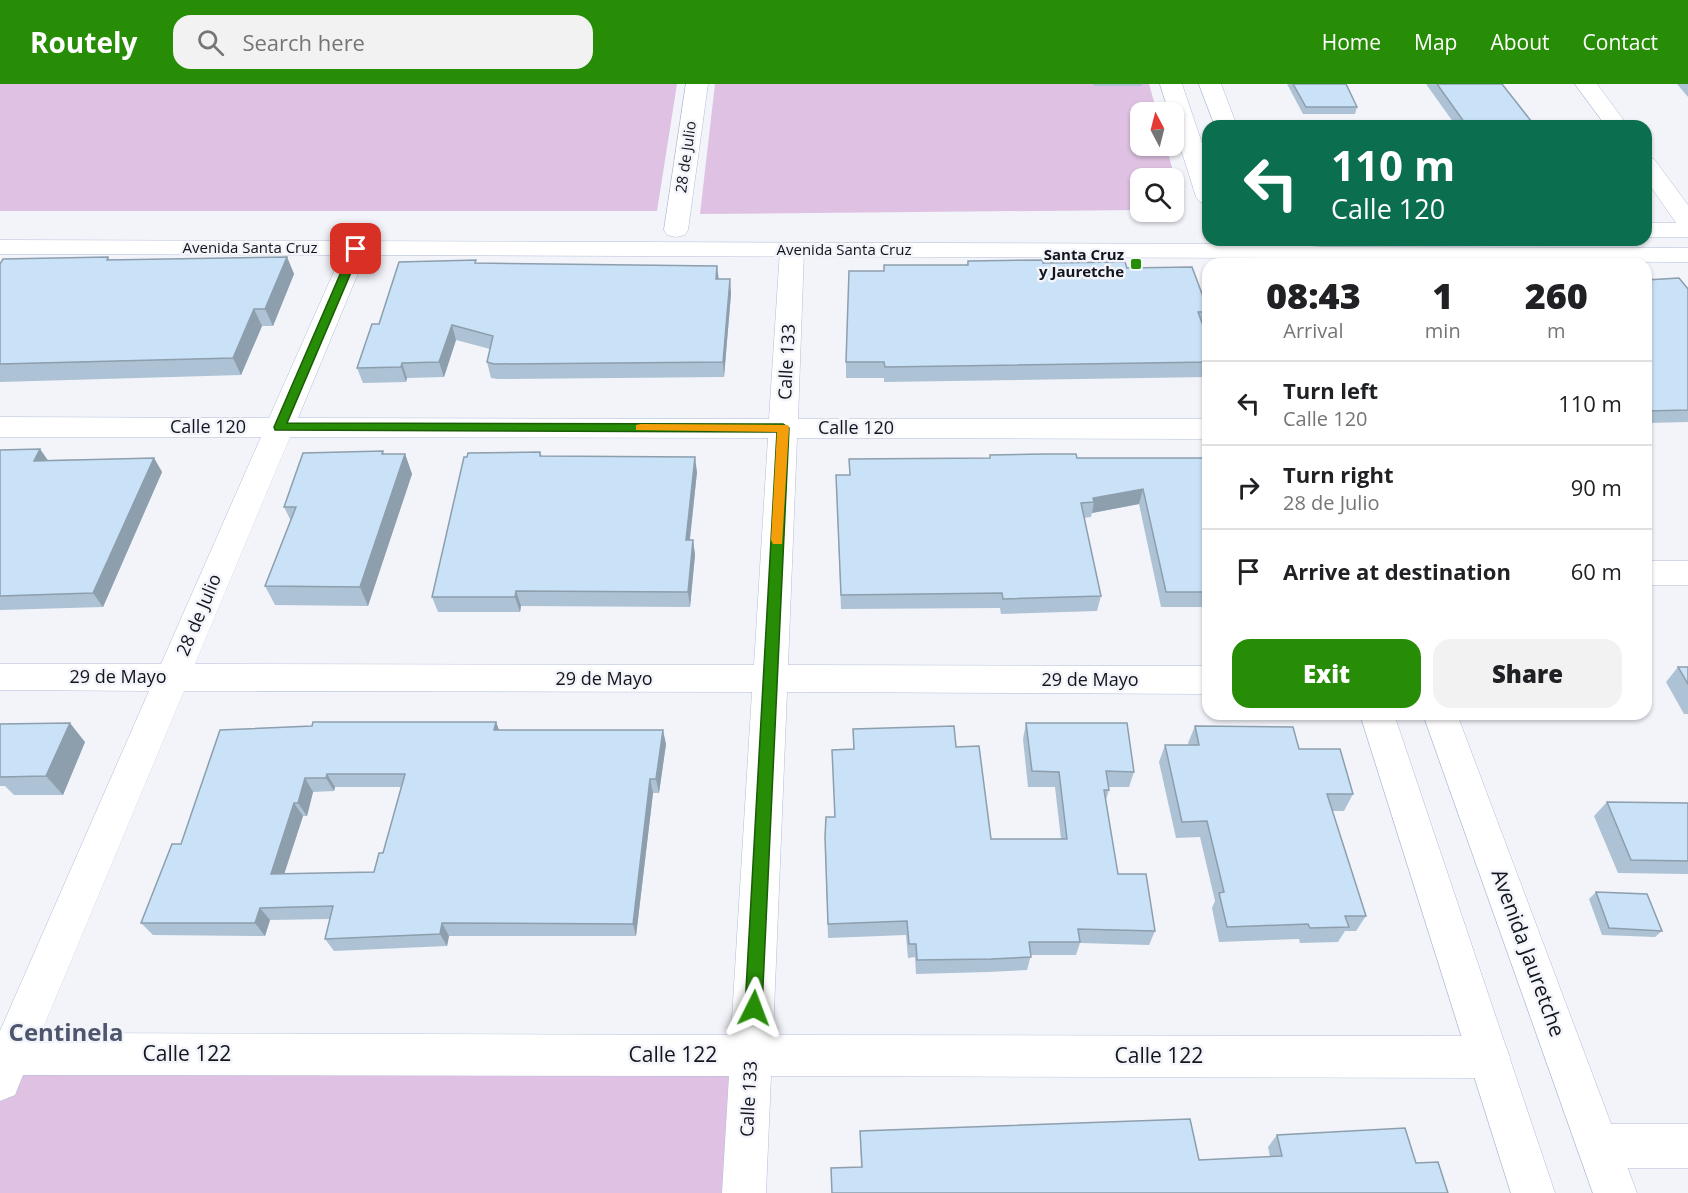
<!DOCTYPE html>
<style>
:root{--surface:#fff;--page:#f2f2f2;--text:#202124;--muted:#757577;--line:#e0e0e0;--accent:#278d07}
body{margin:0;font-family:"Open Sans",sans-serif;background:var(--page);color:var(--text);height:100vh;display:flex;flex-direction:column;font-size:22px;white-space:nowrap}
*{box-sizing:border-box;margin:0}
p{font-size:20px;color:var(--muted)}
.icon{flex:none;width:33px;height:33px;fill:none;stroke:currentColor;stroke-width:2;stroke-linecap:round;stroke-linejoin:round}
.map{position:relative;flex:1;overflow:hidden}
.panel{position:absolute;left:1202px;top:174px;width:450px;height:462px;display:flex;flex-direction:column;background:var(--surface);border-radius:18px;box-shadow:0 2px 4px #0004}
.panel>*{flex:none}
.banner{position:absolute;left:1202px;top:36px;width:450px;height:126px;border-radius:18px;box-shadow:0 2px 4px #0004;background:#0b6e4f;color:#fff;overflow:hidden}
.needle{width:39px;rotate:353deg}
.buttons{position:absolute;left:1130px;top:18px;display:grid;gap:12px}
.buttons a{display:grid;place-items:center;width:54px;height:54px;border-radius:12px;background:var(--surface);box-shadow:0 2px 4px #0004;font-size:30px}
.pin{position:absolute;display:grid;place-items:center;width:51px;height:51px;color:#fff;margin:-26px;border-radius:12px;box-shadow:0 3px 9px #0006}
.me{position:absolute;width:66px;margin:-33px;rotate:3deg;stroke-linejoin:round;filter:drop-shadow(0 0 4px #0008)}
.turn{display:flex;align-items:center;gap:21px;height:126px;padding:0 30px;font-size:27px}
.turn .icon{width:78px;height:78px;stroke-width:2.5}
.turn b{display:block;font-size:42px;line-height:51px}
.eta{display:flex;justify-content:space-evenly;align-items:center;height:102px;text-align:center}
.eta b{font-size:36px;font-weight:800;line-height:42px}
.button{display:flex;gap:12px;margin-top:auto;padding:12px 30px}
.button a{flex:1;height:69px;border-radius:18px;background:var(--accent);color:#fff;font-size:24px;font-weight:800;line-height:69px;text-align:center}
.button a+a{background:var(--page);color:var(--text)}
ul{padding:0;list-style:none}
li{display:flex;align-items:center;gap:18px;height:84px;padding:0 30px;border-top:2px solid var(--line)}
li div{flex:1}
li b{display:block;font-size:22px}
li em{font-style:normal}
header{display:flex;align-items:center;gap:36px;box-sizing:border-box;height:84px;padding:0 30px;background:var(--accent);color:#fff}
header strong{font-size:28px}
nav{display:flex;gap:33px;margin-inline-start:auto;font-size:21px}
.search{width:420px;height:54px;background:var(--page);display:flex;align-items:center;gap:15px;box-sizing:border-box;padding:0 21px;border-radius:18px;color:var(--muted);font-size:22px}
.map>svg:first-child{display:block}
</style>
<header>
<strong>Routely</strong>
<div class="search"><svg class="icon" aria-label="search" viewBox="0 0 24 24"><circle cx="10" cy="10" r="6"/><path d="M15 15l6 6"/></svg>Search here</div>
<nav><a>Home</a><a>Map</a><a>About</a><a>Contact</a></nav>
</header>
<div class="map">
<svg width="1688" height="1109" viewBox="0 0 1688 1109">
<rect width="100%" height="100%" fill="#f2f4fa"/>
<path fill="#dfc2e3" d="M0,0H677L657,127H0Z
M715,0H1149L1157,28H1140V62H1166L1184,126H1173V94H1140V126L700,130Z
M11,970L751,971L744,1109H0V996Z"/>
<g fill="none" stroke-linecap="round" stroke-linejoin="round">
<defs>
<path id="minor" d="M686,0H708L688,146L685,151L676,153L667,151L664,146Z
M1575,0H1597L1628,42H1606Z
M1646,73L1654,75L1688,121V145L1679,143L1646,96Z
M356,158L365,160L368,165L298,334L769,335L780,166L783,161L792,159L801,161L804,166L798,335H1208V355L797,354L788,581L1208,582V610L787,608L773,951L1489,952L1504,958L1510,973L1504,988L1489,994L771,992L766,1109H722L729,992L23,991L15,1011L0,1017V947L149,607L0,606V580H161L261,353H0V333L269,334L344,165L347,160ZM290,353L768,354L754,581L195,580ZM184,607L752,608L731,951L41,949Z
M1646,477H1688V501H1646Z
M1598,1040H1688V1084H1598L1583,1077L1576,1062L1583,1047Z"/>
<path id="major" d="M1160,0H1182L1208,77V120L1200,118L1196,113L1173,40V28H1169Z
M1199,0H1221L1237,42H1215Z
M1646,139H1688V153H1646Z
M0,156L1272,160L1330,163L1688,164V178L1330,177L1272,174L0,170Z
M1360,630H1394L1555,1109H1511Z
M1423,630H1457L1637,1109H1593Z"/>
</defs>
<use href="#minor" stroke="#b3bdd8" stroke-width="1"/>
<use href="#major" stroke="#b3bdd8" stroke-width="1"/>
<use href="#minor" fill="#fff" fill-rule="evenodd"/>
<use href="#major" fill="#fff" fill-rule="evenodd"/>
</g>
<path fill="#adc2d4" fill-rule="evenodd" d="M1093,0H1142V2H1094Z
M1287,0H1346L1357,23L1355,30H1303Z
M1426,0H1502L1535,42H1456Z
M1677,0H1688V13Z
M108,173L110,176L287,173L294,190L273,242H262L241,291L0,298V180Z
M968,177L1043,179L1127,184L1208,226V231L1203,243L1208,255V293L884,298V294H846V278L884,187L967,181Z
M477,179L718,195H730L731,210L724,293L498,295L491,294L487,278L490,265L456,256L444,293L407,294L406,298L363,299L357,284L379,240Z
M1646,196L1688,205V338L1646,339Z
M40,365L48,376L154,374L162,388L103,523L0,526V366Z
M383,367L384,370H405L412,390L368,522L275,521L265,502L291,437L284,423Z
M540,368L542,372L697,388L690,456H693L695,471L690,523L521,522L520,528H438L432,513Z
M990,371L1077,374H1208V523H1161L1139,420L1092,429L1091,433L1084,434L1101,512L1097,527L1001,530L1000,524L841,525L836,391H849L990,374Z
M1678,583H1688V630H1684L1666,598Z
M496,638L499,646L666,660L659,709H653L636,852H449L447,862L334,867L325,855L330,835L270,836L265,852L153,851L141,839L181,760L220,646ZM335,703H401L383,769L374,788L284,790L303,732H307L313,708L334,707Z
M1026,639L1134,688L1129,703H1108L1109,706L1106,716L1118,790L1155,847L1149,861L1080,859L1076,871H1031L1027,886L988,888L916,890L915,873L908,874L906,851L828,854L825,753L834,733L853,665V645L956,663L991,755H1061L1055,703H1028L1023,655Z
M0,640L85,658L63,711H14L5,702H0Z
M1195,642L1299,665L1353,710L1344,727H1332L1366,832L1356,847H1345L1338,858L1300,859L1299,855L1219,858L1212,824L1215,817L1200,753L1176,754L1159,678L1165,661H1189L1188,659Z
M1607,718L1688,719V790L1618,789L1594,732Z
M1596,808L1662,847L1655,853L1602,851L1589,815Z
M860,1047L1199,1076L1270,1073L1268,1063L1277,1051L1416,1079L861,1083Z"/>
<path fill="#8d9ead" d="M287,173L294,190L273,242L265,225Z
M717,182L719,197L716,195Z
M730,195L731,210L724,293L723,278Z
M254,225L262,242L241,291L233,274Z
M452,241L456,256L444,293L439,278Z
M402,279L407,294L406,298L401,283Z
M40,365L50,380L34,377Z
M405,370L412,390L368,522L360,503Z
M695,373L697,388L688,471L686,456Z
M154,374L162,388L103,523L93,509Z
M1143,405L1139,420L1092,429L1094,418L1093,414Z
M693,456L695,471L690,523L688,508Z
M516,507L521,522L520,528L515,513Z
M496,638L501,652L494,646Z
M70,639L85,658L63,711L46,692Z
M663,646L666,660L659,709L656,695Z
M327,690L335,703L334,707L326,694Z
M305,694L313,708L307,732L298,719Z
M650,695L653,709L636,852L633,840Z
M294,719L303,732L280,803L271,790Z
M260,824L270,836L265,852L255,839Z
M442,839L449,852L447,862L440,850Z"/>
<path fill="#c9e2f7" stroke="#8d9ead" stroke-width="1.5" fill-rule="evenodd" d="M1293,0H1346L1357,23H1306Z
M1437,0H1502L1535,42H1467Z
M108,173L107,176L287,173L265,225H254L233,274L0,280V180L3,175Z
M476,176L475,179L717,182L716,195H730L723,278L494,280L487,278L493,252L452,241L439,278L402,279L401,283L357,284L372,240H379L399,178Z
M1042,176L1043,179L1125,178L1127,184L1192,183L1208,226V228H1198L1208,255V278L885,283L884,278H846L849,187H884V181H968V177Z
M1679,194L1688,205V326L1646,327V196Z
M40,365L34,377L154,374L93,509L0,512V366Z
M383,367L382,370H405L360,503L265,502L296,423H284L303,369Z
M540,368V372L695,373L686,456H693L688,508L516,507L515,513H432L464,373H467L468,369Z
M1044,370H1076L1077,374H1208V508H1166L1143,405L1093,414L1094,418L1081,419L1101,512L1003,515L1002,509L841,511L836,391H850L849,375L990,374V371Z
M1678,583H1688V600Z
M313,638H496L494,646H663L656,695H650L633,840L442,839L440,850L325,855L333,822L260,824L255,839H141L172,760H181L220,646L312,642ZM327,690H405L383,769H379L374,788L271,790L294,719H298L305,694H326Z
M70,639L46,692L0,693V640Z
M1026,639H1127L1134,688L1106,687L1109,706H1104L1118,790H1146L1155,847L1078,845L1080,858H1029L1031,873L991,875L917,876L916,860H909L907,837L828,840L825,753L826,733H835L832,666L854,665L853,645L954,642L956,663L979,662L991,755H1067L1059,688L1032,687Z
M1195,642L1293,643L1299,665H1340L1353,710H1327L1366,832H1345L1349,843L1310,844L1308,840L1227,843L1219,809L1224,808L1207,737L1182,738L1165,661H1199Z
M1607,718L1688,719V777L1631,776Z
M1596,808L1647,810L1662,847L1609,844Z
M1190,1035L1199,1076L1282,1072L1277,1051L1405,1044L1416,1079L1438,1078L1448,1109H832L831,1084L862,1083L860,1047Z"/>
<path fill="#278d07" stroke="#195c05" stroke-width="1.5" d="M356,162L361,165L287,339L783,340L789,344L762,924L760,930L754,932L748,930L745,924L777,348L275,346L274,343L351,165Z"/>
<path fill="#f59e0b" d="M641,340L788,341L789,344L782,460H773L771,456L777,348L636,346V341Z"/>
<rect fill="#278d07" stroke="#f2f4fa" stroke-width="2" x="1130" y="174" width="12" height="12" rx="3"/>
<g text-anchor="middle" stroke-width="5" stroke-linejoin="round" paint-order="stroke">
<g font-size="15" fill="#12151e" stroke="#f2f4fa">
<text transform="translate(686 73) rotate(-82)" y="5">28 de Julio</text>
<text x="250" y="169">Avenida Santa Cruz</text>
<text x="844" y="171">Avenida Santa Cruz</text>
</g>
<g font-size="15" font-weight="bold" fill="#12151e" stroke="#f2f4fa" text-anchor="end">
<text x="1124" y="176">Santa Cruz<tspan x="1124" dy="17">y Jauretche</tspan></text>
</g>
<g font-size="18" fill="#12151e" stroke="#f2f4fa">
<text transform="translate(787 278) rotate(-87)" y="6">Calle 133</text>
<text x="208" y="349">Calle 120</text>
<text x="856" y="350">Calle 120</text>
<text transform="translate(199 531) rotate(-67)" y="6">28 de Julio</text>
<text x="118" y="599">29 de Mayo</text>
<text x="604" y="601">29 de Mayo</text>
<text x="1090" y="602">29 de Mayo</text>
<text transform="translate(749 1015) rotate(-87)" y="6">Calle 133</text>
</g>
<g font-size="21" fill="#12151e" stroke="#f2f4fa">
<text transform="translate(1528 869) rotate(70)" y="7">Avenida Jauretche</text>
<text x="187" y="977">Calle 122</text>
<text x="673" y="978">Calle 122</text>
<text x="1159" y="979">Calle 122</text>
</g>
<g font-size="24" font-weight="bold" fill="#4e566d" stroke="#f2f4fa">
<text x="66" y="957">Centinela</text>
</g>
</g>
</svg>
<div class="buttons">
<a><svg class="needle" viewBox="-14 -14 28 28"><path d="M0-13l5 13h-10z" fill="#e53935"/><path d="M0 13l5-13h-10z" fill="#757577"/></svg></a>
<a><svg class="icon" aria-label="search" viewBox="0 0 24 24"><circle cx="10" cy="10" r="6"/><path d="M15 15l6 6"/></svg></a>
</div>
<div class="pin" style="left:356px;top:165px;background:#d93025"><svg class="icon" aria-label="arrive" viewBox="0 0 24 24"><path d="M6 21V4h12l-3 4 3 4H6"/></svg></div>
<svg class="me" style="left:754px;top:924px" viewBox="-20 -20 40 40"><path d="M0-17L14 15 0 8-14 15z" fill="#278d07" stroke="#fff" stroke-width="4"/></svg>
<div class="banner">
<div class="turn"><svg class="icon" aria-label="left" viewBox="0 0 24 24"><path d="M17 20v-9H6M10 6l-5 5 5 5"/></svg><div><b>110 m</b>Calle 120</div></div>
</div>
<section class="panel">
<div class="eta">
<div><b>08:43</b><p>Arrival</p></div>
<div><b>1</b><p>min</p></div>
<div><b>260</b><p>m</p></div>
</div>
<ul>
<li><svg class="icon" aria-label="left" viewBox="0 0 24 24"><path d="M17 20v-9H6M10 6l-5 5 5 5"/></svg><div><b>Turn left</b><p>Calle 120</p></div><em>110 m</em></li>
<li><svg class="icon" aria-label="right" viewBox="0 0 24 24"><path d="M7 20v-9h11M14 6l5 5-5 5"/></svg><div><b>Turn right</b><p>28 de Julio</p></div><em>90 m</em></li>
<li><svg class="icon" aria-label="arrive" viewBox="0 0 24 24"><path d="M6 21V4h12l-3 4 3 4H6"/></svg><div><b>Arrive at destination</b></div><em>60 m</em></li>
</ul>
<div class="button"><a>Exit</a><a>Share</a></div>
</section>
</div>
